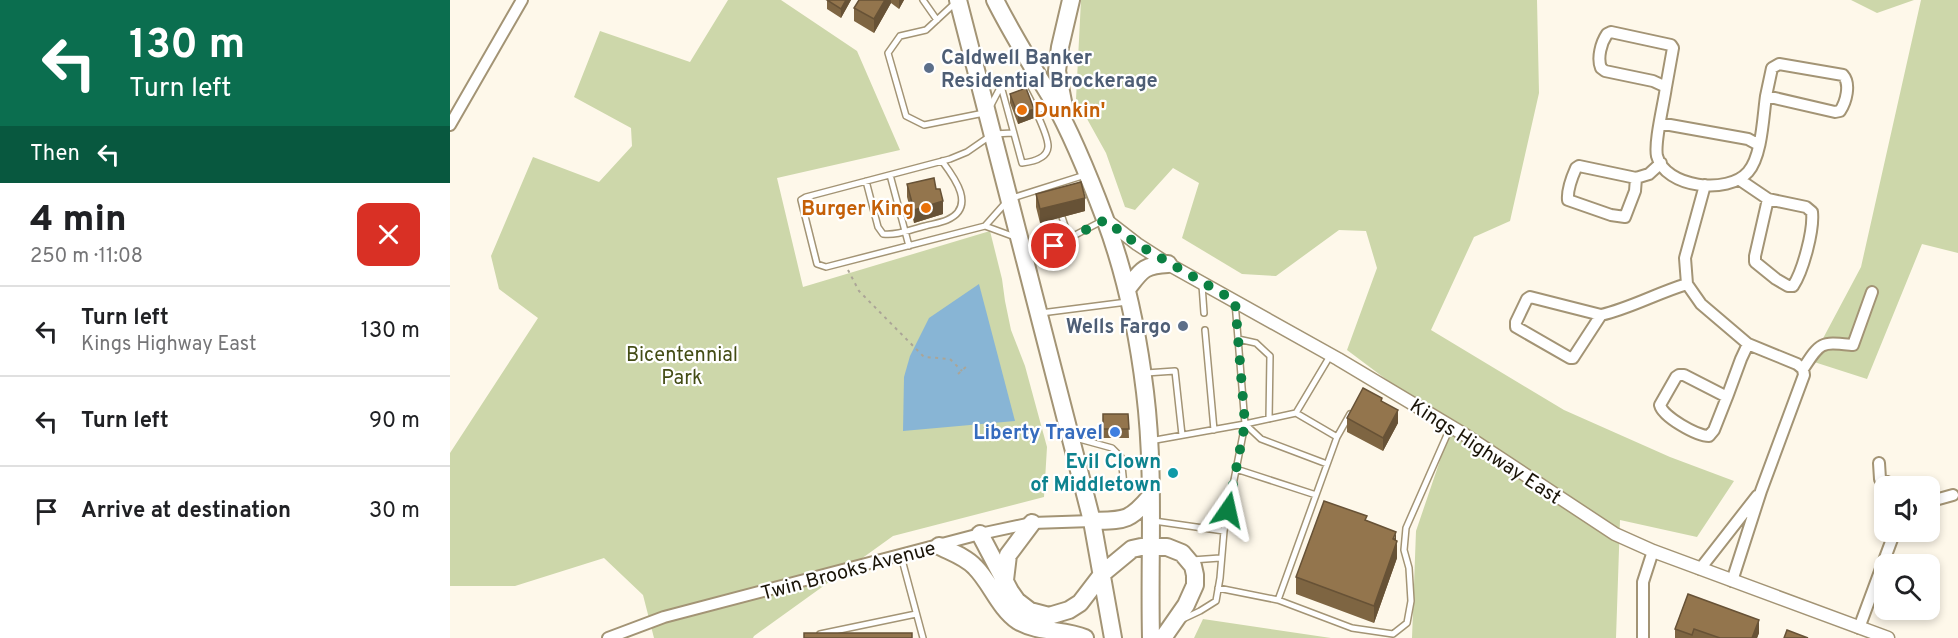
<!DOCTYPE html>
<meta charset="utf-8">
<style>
:root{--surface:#fff;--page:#f2f2f2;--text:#202124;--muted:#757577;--line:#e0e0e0}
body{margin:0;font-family:Overpass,sans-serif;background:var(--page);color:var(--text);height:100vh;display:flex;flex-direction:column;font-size:22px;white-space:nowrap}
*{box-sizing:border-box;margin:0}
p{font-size:20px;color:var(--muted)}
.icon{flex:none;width:33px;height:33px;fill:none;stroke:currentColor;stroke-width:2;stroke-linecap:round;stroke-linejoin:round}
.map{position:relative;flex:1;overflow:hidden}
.side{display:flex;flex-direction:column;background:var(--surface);width:450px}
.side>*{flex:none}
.top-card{background:#0b6e4f;color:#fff;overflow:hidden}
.tools{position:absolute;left:1424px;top:476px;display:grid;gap:12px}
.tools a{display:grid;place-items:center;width:66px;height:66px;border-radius:12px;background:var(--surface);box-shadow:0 3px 9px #0003;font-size:30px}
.pin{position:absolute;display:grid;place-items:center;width:51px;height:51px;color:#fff;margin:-26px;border:3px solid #fff;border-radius:50%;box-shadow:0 2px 6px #0007}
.me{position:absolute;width:66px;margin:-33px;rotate:11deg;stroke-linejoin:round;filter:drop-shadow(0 0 4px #0008)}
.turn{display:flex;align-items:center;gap:21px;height:126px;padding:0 30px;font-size:27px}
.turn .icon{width:78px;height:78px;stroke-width:2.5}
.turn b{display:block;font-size:42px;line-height:51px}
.then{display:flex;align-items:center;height:57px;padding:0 30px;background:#0003;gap:12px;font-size:22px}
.round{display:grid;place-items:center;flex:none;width:63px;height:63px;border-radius:12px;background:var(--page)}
.headline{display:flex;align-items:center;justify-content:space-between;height:102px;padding:0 30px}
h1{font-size:36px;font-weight:800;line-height:45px}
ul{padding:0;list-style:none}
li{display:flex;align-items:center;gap:18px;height:90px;padding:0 30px;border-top:2px solid var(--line)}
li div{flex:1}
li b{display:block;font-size:22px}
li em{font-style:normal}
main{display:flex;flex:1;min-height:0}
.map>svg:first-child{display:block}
</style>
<main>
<section class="side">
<div class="top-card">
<div class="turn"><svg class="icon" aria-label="left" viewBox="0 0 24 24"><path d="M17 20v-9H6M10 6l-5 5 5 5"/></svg><div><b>130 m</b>Turn left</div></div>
<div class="then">Then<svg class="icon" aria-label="left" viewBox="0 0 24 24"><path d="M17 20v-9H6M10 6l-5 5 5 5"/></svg></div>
</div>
<div class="headline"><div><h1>4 min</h1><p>250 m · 11:08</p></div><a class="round" style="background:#d93025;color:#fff"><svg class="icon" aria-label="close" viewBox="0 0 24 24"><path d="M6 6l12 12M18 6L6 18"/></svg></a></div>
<ul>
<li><svg class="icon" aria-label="left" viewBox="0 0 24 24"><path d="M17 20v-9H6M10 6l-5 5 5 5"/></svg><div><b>Turn left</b><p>Kings Highway East</p></div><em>130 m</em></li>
<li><svg class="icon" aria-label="left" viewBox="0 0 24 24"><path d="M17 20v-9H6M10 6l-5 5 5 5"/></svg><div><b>Turn left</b></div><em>90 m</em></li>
<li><svg class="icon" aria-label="arrive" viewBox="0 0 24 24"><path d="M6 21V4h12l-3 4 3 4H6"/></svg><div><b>Arrive at destination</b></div><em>30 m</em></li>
</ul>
</section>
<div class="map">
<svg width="1508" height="638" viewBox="0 0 1508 638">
<rect width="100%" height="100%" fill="#fef8ea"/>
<path fill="#cdd7aa" d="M278,0H331L407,51L450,150L327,178L353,287L540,231L552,279L555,301L561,330L575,366L597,447L594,497L443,536L304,636L303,638H204L193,595L154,558L65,586H0V453L88,318L49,289L41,256L83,157L149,182L182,146L181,128L124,97L150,31L240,62Z
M631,0H1087L1089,93L1060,221L1024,237L981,330L1114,410L1220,457L1284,481L1247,537L1170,520L1166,638H962L966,531L1001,428L897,350L927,268L916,231L889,230L826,276L792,274L732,238L749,183L723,168L685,210L675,207L656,153L626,99Z
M1401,0H1464L1427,13Z
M1471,0H1508V253L1472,244L1417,379L1361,361L1411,267Z
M753,619L881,638H744Z"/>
<path fill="#88b5d5" d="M529,284L565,421L453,431L454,377L460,356L479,318Z"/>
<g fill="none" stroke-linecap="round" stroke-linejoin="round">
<defs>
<path id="service" d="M473,0L487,20
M504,4L476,30L450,36L438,53L456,116L474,125L534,113
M540,107L551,86L570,82C577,91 599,136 598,147C597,159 581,162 572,163L551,86
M585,110L604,106
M563,133L543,134L517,152L500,159L356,197L351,200L367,264L376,267L535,226L559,199L635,175
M440,175L459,246
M416,181L428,227L433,234C447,236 462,229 475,226C482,224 490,223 497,220C527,207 504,177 492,161
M612,217L619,238
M535,226L565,237
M577,260L654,220
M752,285L754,313
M591,313L677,302
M755,330L764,430
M788,339L806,343L820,356L819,419
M696,373L725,371L732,435
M846,413L887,437L900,414
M795,424L846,413L880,356
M795,424L811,439L877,464
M622,437L662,448L671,457L674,485L681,487L698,483
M700,441L795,424L785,302
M786,469L866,495
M704,521L774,531
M451,556L473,638
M742,560L770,558
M768,588L828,600L902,628L943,634L957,623L961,601L959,568L954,550L956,528L1000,428
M828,600L887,437
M733,619L750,611L766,601L770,578L774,531L795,424
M370,634L466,614"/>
<path id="minor" d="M1161,32L1221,45L1223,48L1216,87L1203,81L1155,71L1151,68C1147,58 1151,43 1157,34Z
M1329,64L1393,75C1401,84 1396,102 1390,111L1385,112L1316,96L1322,68Z
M1216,87C1214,103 1204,142 1207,156C1215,188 1278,195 1298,172C1312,156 1313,117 1316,96
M0,125L72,0
M1210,125H1220L1298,139L1309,145
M1129,166L1186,178L1185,191L1175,217L1161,215L1118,200C1117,190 1122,177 1126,168Z
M1186,178L1199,174L1211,163
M1290,180L1318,199
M1255,185L1235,258L1237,284L1251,304L1298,344L1347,364L1353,369L1354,375L1311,491L1282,581
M1318,199L1356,207L1362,212C1364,230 1353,271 1343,286H1338L1326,279L1305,262V256Z
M1080,297L1151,315L1123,358H1120L1066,327V322L1077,299Z
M1151,315C1181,308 1207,293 1237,284
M1353,369C1371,341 1371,342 1403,345L1422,292
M1229,375H1234L1277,397L1264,430L1259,436C1247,436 1213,417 1210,405L1226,377Z
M1277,397L1291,359L1298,344
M1429,463L1430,479L1446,486
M1479,498L1485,500L1503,495
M1250,569L1307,496
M1409,628L1445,531
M158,638L214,617L530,534L582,523L642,521
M1193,638V582L1203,551"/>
<path id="tertiary" d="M656,220L687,244L718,264L888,359L1015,435L1165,534L1203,551L1438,638"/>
<path id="trunk" d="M508,0L642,521L663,638
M545,0C562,34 582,66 602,99C623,136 640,179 655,219C676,275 688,334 695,392C705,473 699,556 701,638
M615,112L607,71L610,47L621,0
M677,289C691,271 693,265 718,264
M642,521C674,520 679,522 700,497
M530,534L560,591L567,601L580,611L599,616L619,610L630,603L653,573L682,549L691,547H717L732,553L743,566L745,575V585L736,605L713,638
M489,546C501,552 516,557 525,567C541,583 549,608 568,621C588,633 614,629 635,638
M555,580L558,555L582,523"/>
</defs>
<use href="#service" stroke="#a39475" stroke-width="8"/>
<use href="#minor" stroke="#a39475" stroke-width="14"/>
<use href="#tertiary" stroke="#a39475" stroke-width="15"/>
<use href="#trunk" stroke="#a39475" stroke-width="20"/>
<path stroke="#aba597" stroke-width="2" stroke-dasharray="3 4.5" stroke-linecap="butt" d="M398,270L409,291L474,357L500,359L512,371
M508,374L517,366"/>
<use href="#service" stroke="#fff" stroke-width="5"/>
<use href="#minor" stroke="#fff" stroke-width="10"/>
<use href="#tertiary" stroke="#fff" stroke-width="12"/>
<use href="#trunk" stroke="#fff" stroke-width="16"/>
</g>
<path fill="#7e6542" d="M377,0H401L391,18L377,9Z
M409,0H454L449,9L441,3L424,33L404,21V8Z
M560,94L584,118L568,124L560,103Z
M457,184L493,214L464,223L457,197Z
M586,194L635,211L590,223L586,207Z
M932,402L948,423L933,451L897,432V418Z
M653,414H678L679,438H653Z
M917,521L946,540L947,558L924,623L846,594V577Z
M1238,594L1309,633L1307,638H1225V629Z"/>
<path fill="#675236" d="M396,0H401L391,18V9Z
M435,0H441V3L424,33V19Z
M449,0H454L449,9Z
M584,109V118L568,124V115Z
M635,198V211L590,223V209Z
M493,201V214L464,223V210Z
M948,410V423L933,451V438Z
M946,532V545L947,541V558L924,623V606Z
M1309,620V633L1307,638H1302Z"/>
<path fill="#93754d" stroke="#675236" stroke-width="1.5" d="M377,0H396L391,9Z
M409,0H435L424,19L404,8Z
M576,88L584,109L568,115L560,94Z
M484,178L486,189H490L493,201L464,210L457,184Z
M631,182L635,198L590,209L586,194Z
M913,388L932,398L931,401L948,410L933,438L897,418Z
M653,414H678L679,429H653Z
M874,501L917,516L915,520L946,532L943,539L947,541L924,606L846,577Z
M1238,594L1309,620L1302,638H1270L1244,629L1242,635L1225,629Z
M1337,630L1358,638H1334Z
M354,633H462V638H354Z"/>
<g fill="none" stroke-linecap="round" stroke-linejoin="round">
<path stroke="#0b8043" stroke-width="10" stroke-dasharray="0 18" d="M604,246L655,220L687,244L785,301L795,424L778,510"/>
</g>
<g fill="#5c6f8a" stroke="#fff" stroke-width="2">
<circle cx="479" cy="68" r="6"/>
<circle cx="733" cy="326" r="6"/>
</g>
<g fill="#e8710a" stroke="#fff" stroke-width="2">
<circle cx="572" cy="110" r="6"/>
<circle cx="476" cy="208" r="6"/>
</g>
<circle fill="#3f7fe0" stroke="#fff" stroke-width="2" cx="665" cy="432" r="6"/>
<circle fill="#0f9aa8" stroke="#fff" stroke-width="2" cx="723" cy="473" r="6"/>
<g text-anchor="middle" stroke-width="4.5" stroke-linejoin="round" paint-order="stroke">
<g font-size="20" font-weight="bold" fill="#4e5e75" stroke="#fff" text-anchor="start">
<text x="491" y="64">Caldwell Banker<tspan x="491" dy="23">Residential Brockerage</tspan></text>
<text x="721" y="333" text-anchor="end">Wells Fargo</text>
</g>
<g font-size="20" font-weight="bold" fill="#c56008" stroke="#fff" text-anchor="start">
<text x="584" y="117">Dunkin'</text>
<text x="464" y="215" text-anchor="end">Burger King</text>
</g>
<g font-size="20" fill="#434c15" stroke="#fff">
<text x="232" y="361">Bicentennial<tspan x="232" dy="23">Park</tspan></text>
</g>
<g font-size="20" font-weight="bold" fill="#366cbe" stroke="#fff" text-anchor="end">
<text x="653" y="439">Liberty Travel</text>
</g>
<g font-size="20" fill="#1a1408" stroke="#fff">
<text transform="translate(1036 451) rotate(33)" y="7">Kings Highway East</text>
<text transform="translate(398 570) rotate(-15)" y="7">Twin Brooks Avenue</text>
</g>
<g font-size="20" font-weight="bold" fill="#0d838f" stroke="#fff" text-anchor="end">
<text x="711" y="468">Evil Clown<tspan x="711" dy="23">of Middletown</tspan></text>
</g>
</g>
</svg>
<div class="tools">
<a><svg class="icon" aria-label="sound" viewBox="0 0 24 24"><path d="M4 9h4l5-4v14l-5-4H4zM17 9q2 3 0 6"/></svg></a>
<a><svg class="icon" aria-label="search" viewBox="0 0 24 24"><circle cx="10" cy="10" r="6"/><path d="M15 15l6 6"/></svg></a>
</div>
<div class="pin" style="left:604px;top:246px;background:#d93025"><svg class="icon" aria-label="arrive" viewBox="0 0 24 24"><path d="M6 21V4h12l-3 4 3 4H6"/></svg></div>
<svg class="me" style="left:778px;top:510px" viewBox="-20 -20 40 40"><path d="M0-17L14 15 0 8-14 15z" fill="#0b8043" stroke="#fff" stroke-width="4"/></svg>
</div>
</main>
